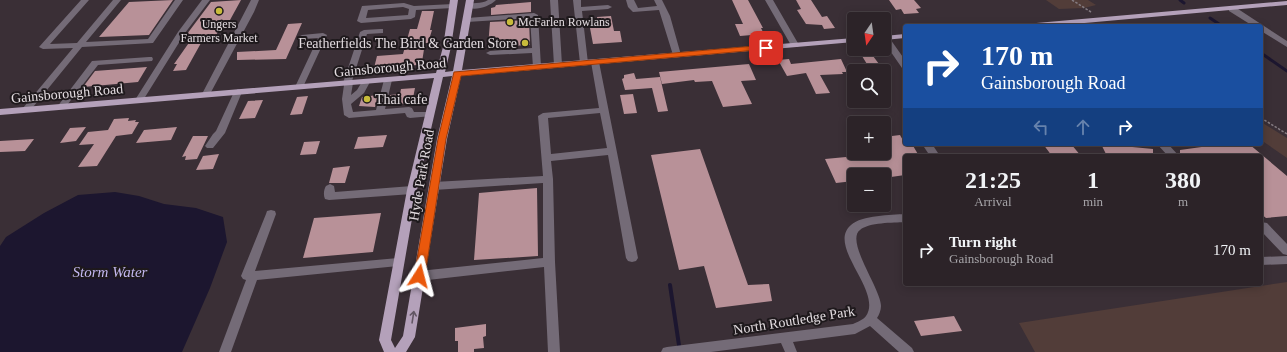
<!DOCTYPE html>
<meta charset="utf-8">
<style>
:root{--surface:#2c2328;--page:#382f34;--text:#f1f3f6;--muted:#a6a4a8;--line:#484045}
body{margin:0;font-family:"Times New Roman",serif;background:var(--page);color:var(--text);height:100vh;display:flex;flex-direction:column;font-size:15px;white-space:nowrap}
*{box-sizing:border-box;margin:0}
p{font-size:13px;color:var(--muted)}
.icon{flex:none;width:22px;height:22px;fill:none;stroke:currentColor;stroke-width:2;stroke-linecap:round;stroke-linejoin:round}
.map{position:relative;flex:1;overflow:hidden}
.panel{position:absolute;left:903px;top:154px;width:360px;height:132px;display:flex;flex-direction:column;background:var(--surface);border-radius:4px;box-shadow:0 2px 10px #0003,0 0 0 1px var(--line)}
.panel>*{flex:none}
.banner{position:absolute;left:903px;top:24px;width:360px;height:122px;border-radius:4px;box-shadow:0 2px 10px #0003,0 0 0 1px var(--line);background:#1a4fa0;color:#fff;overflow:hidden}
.needle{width:26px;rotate:193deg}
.buttons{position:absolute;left:847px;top:12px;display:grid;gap:8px}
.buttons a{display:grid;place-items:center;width:44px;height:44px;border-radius:4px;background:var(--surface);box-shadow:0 2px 10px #0003,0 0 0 1px var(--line);font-size:20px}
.pin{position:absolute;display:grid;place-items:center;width:34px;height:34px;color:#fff;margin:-17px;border-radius:8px;box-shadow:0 2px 6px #0006}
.me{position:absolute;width:44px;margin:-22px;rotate:9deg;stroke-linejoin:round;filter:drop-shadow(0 0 3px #0008)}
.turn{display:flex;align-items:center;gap:14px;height:84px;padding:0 12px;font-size:18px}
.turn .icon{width:52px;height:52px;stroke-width:2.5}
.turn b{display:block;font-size:28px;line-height:34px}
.lanes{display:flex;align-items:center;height:38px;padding:0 12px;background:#0003;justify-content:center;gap:20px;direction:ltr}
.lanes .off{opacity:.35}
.eta{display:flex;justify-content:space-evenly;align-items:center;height:68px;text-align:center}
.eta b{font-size:24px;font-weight:600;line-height:28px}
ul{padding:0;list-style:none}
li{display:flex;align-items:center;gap:12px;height:56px;padding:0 12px}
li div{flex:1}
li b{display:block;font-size:15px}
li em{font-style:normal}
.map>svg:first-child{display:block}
</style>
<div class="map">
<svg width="1287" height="352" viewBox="0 0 1287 352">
<rect width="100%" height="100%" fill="#3a2f36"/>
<path fill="#523d39" d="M1046,0H1088L1096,5L1084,8L1059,9Z
M1261,122L1287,138V158L1261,140Z
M1287,282V352H1035L1019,323Z"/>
<path fill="#1c162f" d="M115,192L139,196L164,204L196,208L223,217L227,242L210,288L182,352H0V246L6,237L44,213L78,195Z"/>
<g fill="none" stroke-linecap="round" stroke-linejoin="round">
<path stroke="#1c162f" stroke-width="3" d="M1180,0L1184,3
M1210,18L1222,26
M1261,53L1287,71"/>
<path stroke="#1c162f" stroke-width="4" d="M670,285L680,352"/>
</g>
<path fill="#b89198" d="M173,0L149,35L99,37L129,2Z
M241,0L230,20H225L212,42L201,43L186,70L173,71L177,64H174L193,37L184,38L211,2Z
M732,0H748L763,28H761L764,34L740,36L735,24H743Z
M796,0H811L822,17L827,16L835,28L824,29L822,25L806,24L797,10L801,9Z
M889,0H914L921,8L916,9L919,13L904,14L901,9L896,10Z
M531,2V12L491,15V8L495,7L496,5Z
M422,11H434L430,30H432L428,43H425L422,62L418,65L374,68L377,56L403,54L410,29H417Z
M611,16L614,31H620L622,42L593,44L590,28H598L597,17Z
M529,20L530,45L488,47L490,22Z
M302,23L286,59L237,60V52L276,50L288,24Z
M862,56H873L882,68L870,69Z
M789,59L791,64L841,59L847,72H842L843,74L820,75L830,93L816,94L806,73L787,76L778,60Z
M749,64L756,80L741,81L752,104L723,107L712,81L695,82L694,80L662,84L659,72Z
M147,67L138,82L83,87L95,71Z
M634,73L636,79L660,77L668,111L658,112L652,88L625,90L622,79L624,78V75Z
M415,88L412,103L387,105L390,95L400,94L401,89Z
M633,94L637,113L624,114L620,95Z
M378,95L375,107L359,106L362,97Z
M308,96L302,114L290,115L297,97Z
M263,100L255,118L239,119L248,101Z
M129,118L128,121L136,120L135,122H139L132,134L116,136L97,166L78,167L94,144L79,145L88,132L108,130L114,119Z
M86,127L76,141L60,143L70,128Z
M177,127L171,140L136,143L144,130Z
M387,135L383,147L354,149L358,137Z
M900,135L905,144H912L919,156H905V175L884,178V175H854V181L836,183L825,159L888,153L884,146V137Z
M193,136H208L197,159L185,160L186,156L182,157Z
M34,139L25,151L0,152V141Z
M320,141L316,154L300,155L304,142Z
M1043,144H1071L1081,156H1052Z
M1101,144L1153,149V156H1107Z
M1215,144H1249L1287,176V216L1266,218L1261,214V156H1180V150L1216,145Z
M700,149L748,285L769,284L772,301L716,308L704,266L679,270L651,155Z
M219,154L213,169L196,170L203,156Z
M350,166L345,183H329L333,168Z
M537,188L538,256L474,260L479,193Z
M381,213L373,252L303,258L314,218Z
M954,316L962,331L921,336L914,321Z
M486,324V336L483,337L484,348L474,349V352H458V341H455V328Z"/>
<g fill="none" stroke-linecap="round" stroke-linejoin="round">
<path stroke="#857c82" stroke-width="1.5" stroke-dasharray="2.5 1.5" stroke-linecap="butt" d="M1072,0L1091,12
M1261,118L1287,134"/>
<path fill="#746b77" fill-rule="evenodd" d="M81,0H89L50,44L77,43L113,0H121L86,42L148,39L175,0H183L153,43L82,47L29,112H23L21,110L23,108L73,48L43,49L39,47Z
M202,0H210L185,33L142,102H136L135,100L178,32Z
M251,0H259L254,12L210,94L206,97L203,96L202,94Z
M488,0H496C489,7 473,12 465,6C472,1 481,5 488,0Z
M550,0H558L562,65L558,68L554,65Z
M573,0H581V7L608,5L612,7L608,9L582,11L588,63L584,65L580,63Z
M626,0H634L638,8L657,6L654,0H662L670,16L681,55L680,57H674L673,55L659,10L633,12L628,7Z
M765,0H773L799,45L798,47H792Z
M404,3L414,6L453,4L457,6L453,8L416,10L415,17L411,19L361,23L357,21L362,6ZM403,7L409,9L408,15L366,18L368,10Z
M1229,7H1235L1287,41V47L1261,31V26H1253L1229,11Z
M534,13L538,15L541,67L537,70L533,67L532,53L490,55L486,53L490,51L532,48L530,18L467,22L463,20L467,18Z
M380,29H383V33L367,34L352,81L353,83L351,95L357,90L363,80H369L370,82L364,93L351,104L353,112L376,110L384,80L388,77L392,80L385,109L409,107L412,108L414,112H432L434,114L432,116L410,118L407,117L405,113L349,118L344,115L342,99L344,85L343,83L360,32L364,30Z
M323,33L327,35L303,87L302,89H296L295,87L318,38L302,39L298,37L302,35Z
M884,36H888L905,60V69L902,68L884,42Z
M149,57H152L153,59L152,61L98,65L64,109H58L57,107L92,61Z
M592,60H598L599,62L638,258L636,261L632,262L628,261L626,258L608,155L551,161L553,179L555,262L560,352H548L544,267L419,281L415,279L413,276L415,273L419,271L543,258V183L434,190L429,186L434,182L543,176L538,116L543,113L599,108L591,62ZM600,113L607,148L551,154L548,118Z
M238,89L242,92L225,133L213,148H207L205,146L213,134L216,131L234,92Z
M922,144H932L940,156H930Z
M1157,144H1168L1179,156H1168Z
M330,184L334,186L335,192L412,186L416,187L417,190L416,193L412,194L329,200L325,199C323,195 324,189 326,186Z
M271,210L275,211L276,214L255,271L398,258L402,259L404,262L402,265L398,266L257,280L231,352H219L246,280L243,279L241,276L266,214L267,211Z
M905,214V222C893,223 869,222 860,230C845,241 881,289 881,306C881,310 879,315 877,318L912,348L914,352H899L870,326L855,334L793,342L797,352H785L781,343L711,352H661L663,348L667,347L853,324C857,322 863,320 866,316C883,291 826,246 851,225C862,215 891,215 905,214Z
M1261,222L1267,223L1287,244V255L1283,254L1261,231Z
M1287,256V264L1261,265V257Z"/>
<path fill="#b4a1ba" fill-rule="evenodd" d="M450,0H458L451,47L445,72L453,71L466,0H474L462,70L854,38V42L461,76L447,139L415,337L406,352H384L379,340L407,190L434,78L0,115V109L436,73L443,47ZM452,76L437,139L403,336L395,348L391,340L417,190L443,77Z
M1287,1V5L1051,26H1021L1025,24Z
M905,34V38L884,40V36Z"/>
</g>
<defs><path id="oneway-shaft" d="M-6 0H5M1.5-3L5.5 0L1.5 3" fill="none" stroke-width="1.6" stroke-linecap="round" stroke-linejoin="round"/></defs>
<use stroke="#625663" href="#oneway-shaft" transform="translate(413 317) rotate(-81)"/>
<path fill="#ea580c" stroke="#983908" d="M766,45L770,48L769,49L461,76L446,139L425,276L423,279L419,280L416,279L414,276L438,139L454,72Z"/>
<g fill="#c8bb3b" stroke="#1e191c" stroke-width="1.5">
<circle cx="219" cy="11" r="4"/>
<circle cx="510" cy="22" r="4"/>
<circle cx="525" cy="43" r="4"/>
<circle cx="367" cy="99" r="4"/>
</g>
<g text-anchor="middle" stroke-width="4" stroke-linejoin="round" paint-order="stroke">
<g font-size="12" fill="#e3dce0" stroke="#1e191c" text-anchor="start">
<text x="518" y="26">McFarlen Rowlans</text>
<text x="219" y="28" text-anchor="middle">Ungers<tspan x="219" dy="14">Farmers Market</tspan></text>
</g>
<g font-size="14" fill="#e3dce0" stroke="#1e191c" text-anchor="end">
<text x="517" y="48">Featherfields The Bird &amp; Garden Store</text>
<text x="375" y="104" text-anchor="start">Thai cafe</text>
</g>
<g font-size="14" fill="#e3dce0" stroke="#1e191c">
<text transform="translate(390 67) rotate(-5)" y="5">Gainsborough Road</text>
<text transform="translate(67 93) rotate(-5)" y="5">Gainsborough Road</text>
<text transform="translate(421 175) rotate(-80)" y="5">Hyde Park Road</text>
<text transform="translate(794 320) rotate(-9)" y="5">North Routledge Park</text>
</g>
<g font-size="15" font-style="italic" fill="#c3b8f0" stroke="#1e191c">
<text x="110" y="277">Storm Water</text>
</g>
</g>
</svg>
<div class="buttons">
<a><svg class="needle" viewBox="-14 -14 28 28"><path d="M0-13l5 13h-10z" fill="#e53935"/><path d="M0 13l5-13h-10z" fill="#a6a4a8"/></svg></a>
<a><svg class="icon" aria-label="search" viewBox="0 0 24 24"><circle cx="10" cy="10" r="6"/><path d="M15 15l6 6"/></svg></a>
<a>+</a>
<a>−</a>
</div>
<div class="pin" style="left:766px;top:48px;background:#d93025"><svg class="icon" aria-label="arrive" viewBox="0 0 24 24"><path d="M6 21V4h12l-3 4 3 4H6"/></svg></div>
<svg class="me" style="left:419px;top:276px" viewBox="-20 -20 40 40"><path d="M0-17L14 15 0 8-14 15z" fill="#ea580c" stroke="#fff" stroke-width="4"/></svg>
<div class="banner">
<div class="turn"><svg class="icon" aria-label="right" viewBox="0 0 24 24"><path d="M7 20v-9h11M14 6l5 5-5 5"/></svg><div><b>170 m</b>Gainsborough Road</div></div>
<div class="lanes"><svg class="icon off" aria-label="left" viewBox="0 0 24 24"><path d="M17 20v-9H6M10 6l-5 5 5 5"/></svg><svg class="icon off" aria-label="ahead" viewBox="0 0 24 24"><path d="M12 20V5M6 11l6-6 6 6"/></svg><svg class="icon" aria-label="right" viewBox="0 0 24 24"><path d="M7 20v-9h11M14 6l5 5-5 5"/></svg></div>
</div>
<section class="panel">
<div class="eta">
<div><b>21:25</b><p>Arrival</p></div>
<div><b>1</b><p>min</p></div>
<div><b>380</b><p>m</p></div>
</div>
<ul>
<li><svg class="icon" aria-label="right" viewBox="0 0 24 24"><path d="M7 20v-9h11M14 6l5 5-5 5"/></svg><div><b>Turn right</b><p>Gainsborough Road</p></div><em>170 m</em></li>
</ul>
</section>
</div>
